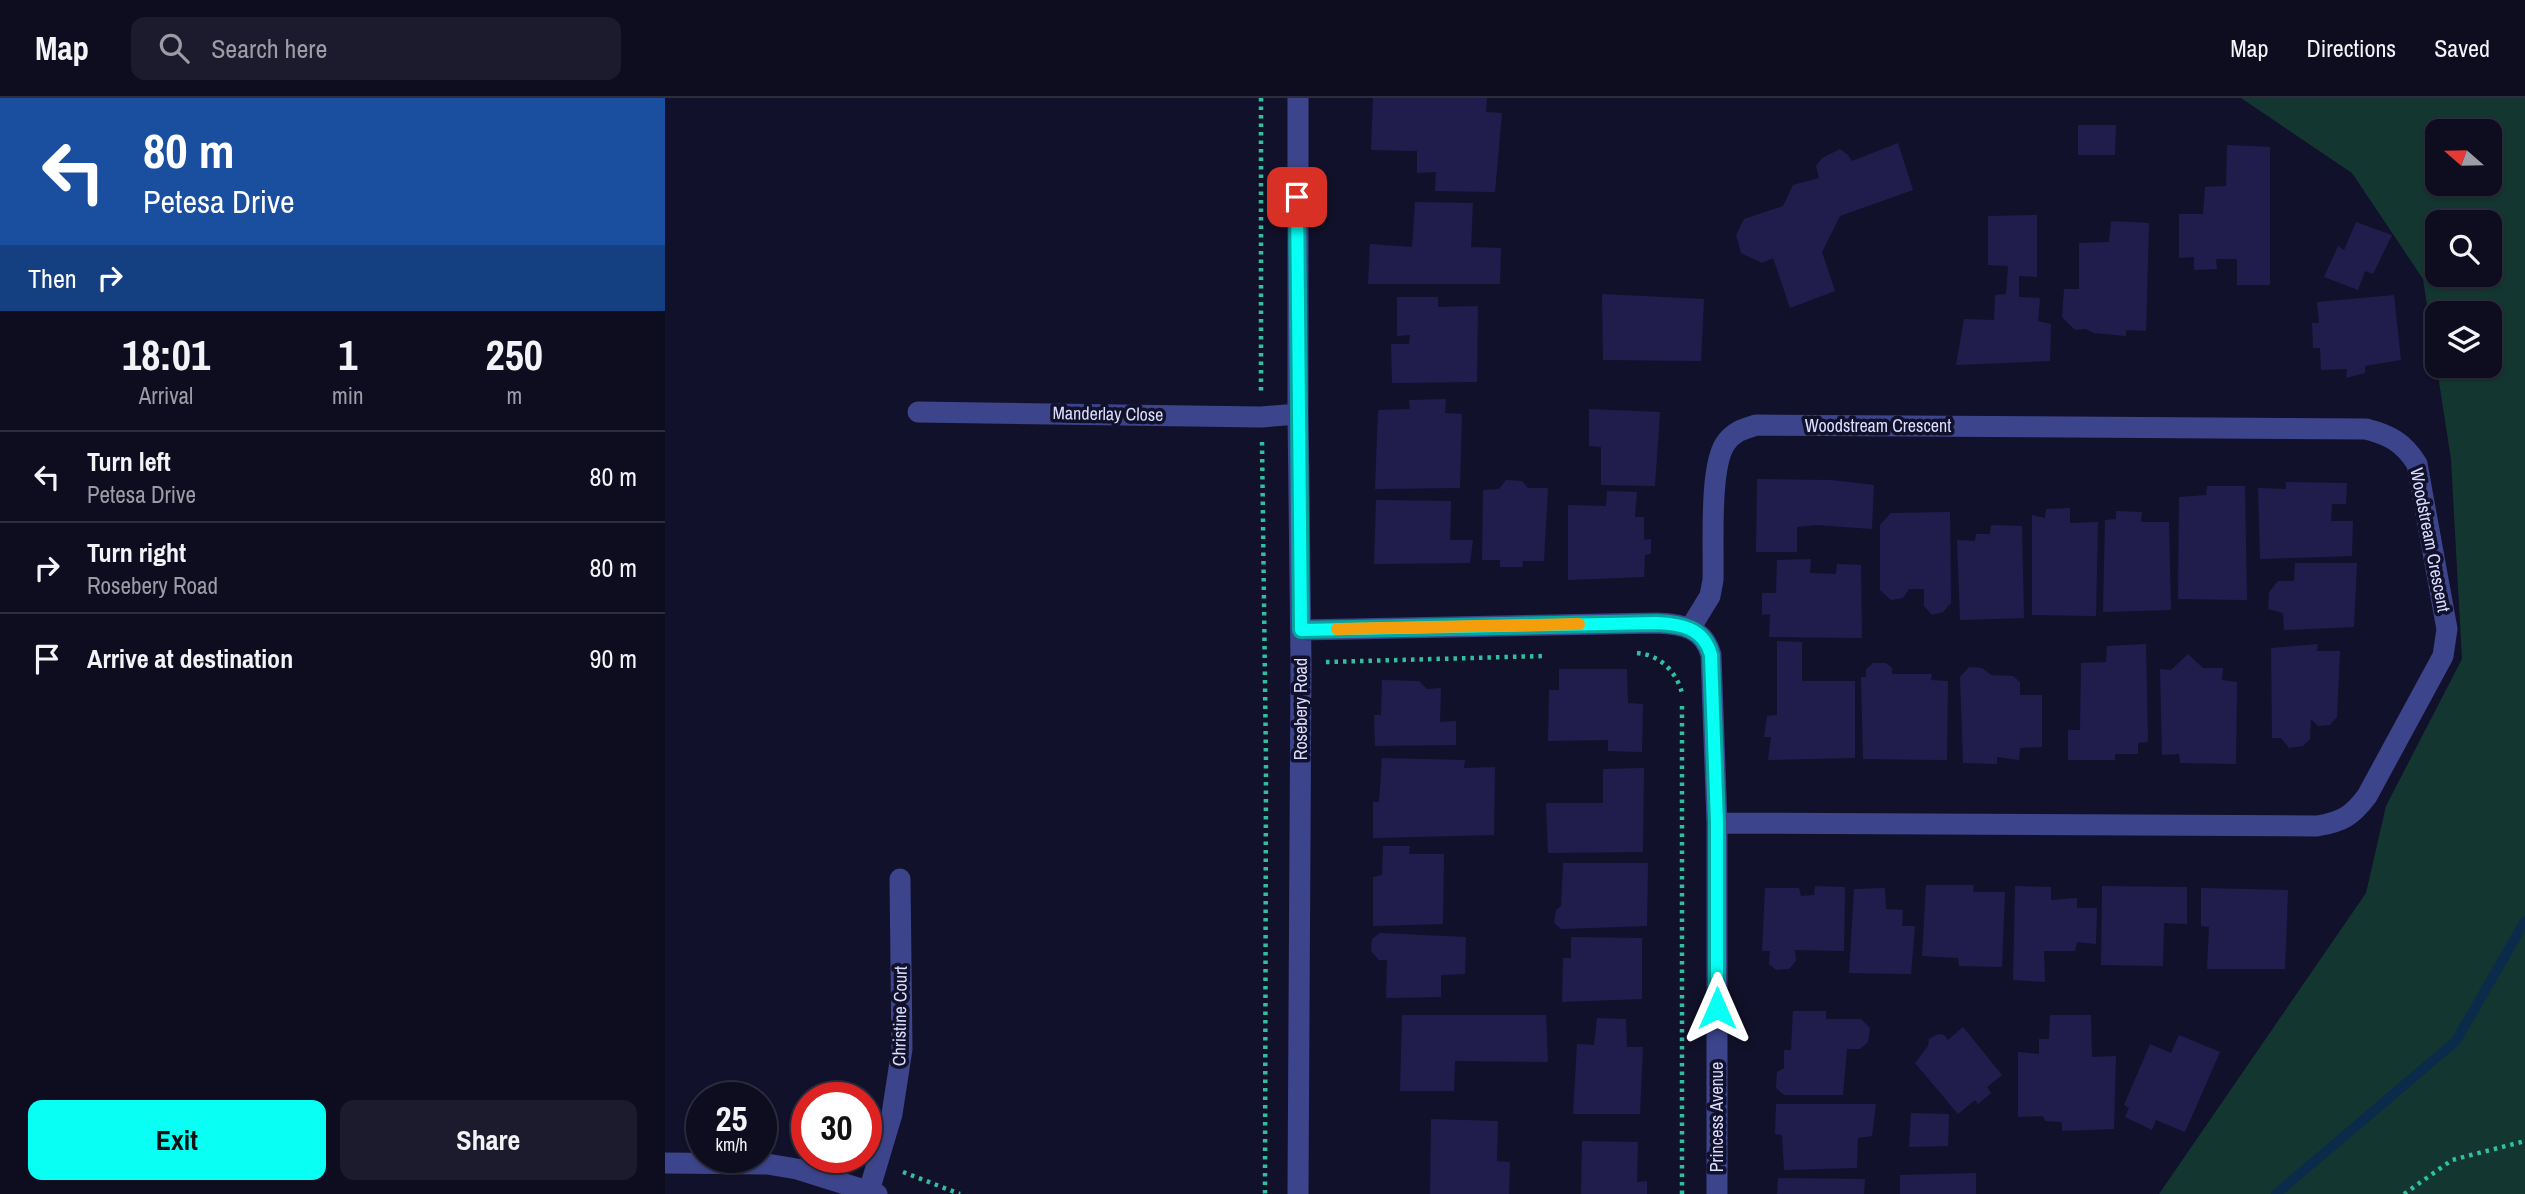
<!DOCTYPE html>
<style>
:root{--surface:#0e0d20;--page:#1c1b2d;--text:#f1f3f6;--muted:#9b9ca5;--line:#2e2d3e;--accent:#07fff4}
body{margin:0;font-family:"Archivo Narrow",sans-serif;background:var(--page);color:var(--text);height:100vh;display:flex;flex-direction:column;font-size:26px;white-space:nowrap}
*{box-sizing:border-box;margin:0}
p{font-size:23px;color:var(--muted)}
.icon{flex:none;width:38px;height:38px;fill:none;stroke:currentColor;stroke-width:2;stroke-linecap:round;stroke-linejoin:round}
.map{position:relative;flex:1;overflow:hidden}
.side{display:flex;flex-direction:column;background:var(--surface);width:665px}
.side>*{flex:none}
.hud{background:#1a4fa0;color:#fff;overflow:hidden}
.needle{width:46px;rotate:290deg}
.buttons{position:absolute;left:1760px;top:21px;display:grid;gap:14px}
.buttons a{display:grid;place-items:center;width:77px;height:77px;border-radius:14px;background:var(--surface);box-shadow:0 2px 5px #0004,0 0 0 2px var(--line);font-size:35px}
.speed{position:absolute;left:21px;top:984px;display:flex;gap:14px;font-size:35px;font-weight:700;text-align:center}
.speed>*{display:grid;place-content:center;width:91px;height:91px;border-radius:50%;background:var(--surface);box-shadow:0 2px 5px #0004,0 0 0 2px var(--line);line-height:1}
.speed small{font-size:18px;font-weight:400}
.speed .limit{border:10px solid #d22;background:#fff;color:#111}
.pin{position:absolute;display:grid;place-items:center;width:60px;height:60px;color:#fff;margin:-30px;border-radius:14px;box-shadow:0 4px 10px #0006}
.me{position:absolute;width:77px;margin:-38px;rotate:0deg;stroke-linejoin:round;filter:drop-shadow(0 0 5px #0008)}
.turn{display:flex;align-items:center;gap:24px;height:147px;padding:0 28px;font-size:32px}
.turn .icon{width:91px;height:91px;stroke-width:2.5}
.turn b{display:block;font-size:49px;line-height:60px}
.then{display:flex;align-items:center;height:66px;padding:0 28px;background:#0003;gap:14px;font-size:26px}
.eta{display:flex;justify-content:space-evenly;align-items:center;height:119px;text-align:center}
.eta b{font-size:42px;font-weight:700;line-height:49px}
.primary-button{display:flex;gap:14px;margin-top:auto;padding:14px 28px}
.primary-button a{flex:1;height:80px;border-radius:14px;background:var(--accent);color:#111;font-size:28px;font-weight:700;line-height:80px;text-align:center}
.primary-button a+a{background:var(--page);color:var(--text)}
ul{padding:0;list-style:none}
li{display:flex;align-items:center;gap:21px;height:91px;padding:0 28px;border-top:2px solid var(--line)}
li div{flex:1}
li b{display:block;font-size:26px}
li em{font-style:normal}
header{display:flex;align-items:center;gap:42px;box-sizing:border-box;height:98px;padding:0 35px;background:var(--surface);border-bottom:2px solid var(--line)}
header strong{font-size:33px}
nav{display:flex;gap:38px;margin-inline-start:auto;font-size:24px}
.search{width:490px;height:63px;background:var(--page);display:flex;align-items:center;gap:18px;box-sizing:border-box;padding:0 24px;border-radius:14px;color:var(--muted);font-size:26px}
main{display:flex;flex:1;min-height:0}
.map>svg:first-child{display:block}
</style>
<header>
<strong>Map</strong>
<div class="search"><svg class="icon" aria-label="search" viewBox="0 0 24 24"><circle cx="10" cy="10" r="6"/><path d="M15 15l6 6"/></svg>Search here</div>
<nav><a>Map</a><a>Directions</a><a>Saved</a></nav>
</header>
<main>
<section class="side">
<div class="hud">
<div class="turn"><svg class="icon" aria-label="left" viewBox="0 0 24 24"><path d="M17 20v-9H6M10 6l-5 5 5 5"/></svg><div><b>80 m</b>Petesa Drive</div></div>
<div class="then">Then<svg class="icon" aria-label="right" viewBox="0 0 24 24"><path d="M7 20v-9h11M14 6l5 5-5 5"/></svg></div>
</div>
<div class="eta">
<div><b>18:01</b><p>Arrival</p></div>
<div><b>1</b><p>min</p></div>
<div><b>250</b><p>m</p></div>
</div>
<ul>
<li><svg class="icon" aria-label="left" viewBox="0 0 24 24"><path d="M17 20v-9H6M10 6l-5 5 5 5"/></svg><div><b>Turn left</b><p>Petesa Drive</p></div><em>80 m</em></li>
<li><svg class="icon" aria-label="right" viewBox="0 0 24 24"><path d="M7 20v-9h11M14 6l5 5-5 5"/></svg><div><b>Turn right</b><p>Rosebery Road</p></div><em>80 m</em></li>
<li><svg class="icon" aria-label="arrive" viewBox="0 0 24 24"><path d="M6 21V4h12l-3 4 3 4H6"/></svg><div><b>Arrive at destination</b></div><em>90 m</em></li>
</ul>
<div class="primary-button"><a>Exit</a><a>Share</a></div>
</section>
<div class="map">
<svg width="1860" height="1096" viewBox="0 0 1860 1096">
<rect width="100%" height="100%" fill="#12112b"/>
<path fill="#143630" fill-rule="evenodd" d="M1576,0H1860V1096H1494L1701,795L1721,708L1797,561L1786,361L1758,181L1687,75ZM1773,33H1825V86H1773ZM1773,124H1825V177H1773ZM1773,215H1825V268H1773Z"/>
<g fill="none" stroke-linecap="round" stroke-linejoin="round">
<path stroke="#0b2b4b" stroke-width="10" d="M1611,1096L1791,943L1860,823"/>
</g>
<path fill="#201d4d" d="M708,0H822L821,14L837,15L830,94L770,93L771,74L752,75V53L706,52Z
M1413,27H1451L1450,57H1413Z
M1233,45L1248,92L1175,118L1157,154L1170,193L1125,210L1108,160L1097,165L1076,155L1071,137L1079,121L1118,108L1128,87L1154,80L1151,68L1157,60L1175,51L1183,57L1187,63Z
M1562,47L1605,49V187H1572V161H1551L1552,171L1529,172V159L1514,160V116H1538L1540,89L1561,88Z
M750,104L808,105L806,149L836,150L835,186H703L705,146L747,149Z
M1372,117V179L1354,178V199L1375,200L1373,223L1386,226L1385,263L1291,267L1299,221L1329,222L1330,197L1341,196L1343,168L1323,167V118Z
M1446,123L1484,125L1481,233L1461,232V238L1429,235L1421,231L1410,232L1397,219L1399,191H1414V145L1444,144Z
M1691,124L1727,137L1708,176L1700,173L1693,192L1659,179L1673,148L1679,152Z
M937,196L1039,201L1036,263L938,262Z
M1729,197L1736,262L1700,268V275L1681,280L1682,271L1656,272L1655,250H1648L1647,225H1654L1652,204Z
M732,199H773V209L813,208L812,284L727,285L726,246H744L745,237L732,238Z
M781,301L780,315L797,316L795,390L710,391L713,312L745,311L744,302Z
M924,311L995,314L990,388L936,387V349L924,348Z
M1092,381L1166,382L1209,387L1207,431L1152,427L1132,429V454H1091Z
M841,382L857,383L863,390H883L879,463H857L858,469H835V462H817L818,392L834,391Z
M1621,384L1682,385L1681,406H1667L1666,423H1688L1687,458L1595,461L1593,390L1621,391Z
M1542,388H1580L1582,502L1513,501L1514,399L1541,397Z
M942,393L972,394L970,419H979V442L986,441V456L980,457L979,479L903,482V407L941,408Z
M711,402L786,403L785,442H808L805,465L709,466Z
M1405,410V425L1433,424L1431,518L1367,517V417L1380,420L1381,411Z
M1451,413L1477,414L1476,424H1504L1506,512L1438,514L1440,422L1451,421Z
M1285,414L1286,505L1278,514L1267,517L1259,508V491H1244L1238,500L1226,502L1215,492V427L1226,415Z
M1326,427L1357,428L1359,520L1295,522L1292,442L1310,443L1311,436H1325Z
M1146,461L1145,475L1171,476L1172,466L1196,467L1197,540L1104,539L1105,516L1097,517V495H1111L1112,462Z
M1630,465H1692L1689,529L1619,532L1618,515L1603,511L1604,494L1613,483H1629Z
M1112,543L1137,544V583H1190V660L1103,662L1106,639H1099L1102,618L1112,617Z
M1481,546L1483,644L1473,645V656H1450V662H1403V632H1415L1416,565L1441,564L1442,548Z
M1653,546L1652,553H1675L1672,619L1665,627L1653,628L1646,621L1645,641L1638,648L1624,650L1616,640H1607L1606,550Z
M1523,556L1538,570H1558L1557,582L1572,584L1571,666L1515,665L1514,656L1497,657L1495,571L1506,572Z
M1208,565H1221L1227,570V576H1267L1266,582L1283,583L1282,662L1198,661L1196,579H1201V571Z
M1304,569L1317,570L1326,577L1348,578L1355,584V597H1377V649L1355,650L1354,662L1332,659V666L1298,665L1295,579Z
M894,571H962L963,605L978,606L977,654L943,653V642L883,643L884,592H894Z
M717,582L754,583L762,591L776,590L775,624L791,623V647L710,648L709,617H716Z
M717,660L800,662L799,670L830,669L829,737L708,740V704H714Z
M979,670L978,754L883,755L881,705H938V671Z
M718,748H745L744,756H779L778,826L708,828V779L717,777Z
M898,765H983L982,828L896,831L889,825L891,812L896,808Z
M1261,787H1309L1308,794H1340L1337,869L1294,868L1293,860L1257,858Z
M1150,788L1180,789L1179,853L1130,852L1131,863L1124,871L1111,872L1104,866L1105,853H1097L1100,790H1134L1136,798L1149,797Z
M1350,788L1386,789V802L1412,800V810H1432L1431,846L1412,844L1410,853H1379L1380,884L1348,882Z
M1437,788L1522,789V826L1499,825L1498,868L1436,867Z
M1220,790L1221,811L1238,812L1237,828H1250L1246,876L1184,875L1189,791Z
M1536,790L1623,792L1620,871H1542L1544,829L1536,828Z
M715,835L801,839L800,876L776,877V899L721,900L722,862H714L706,853L707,841Z
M906,839L977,840V901L897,904L898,860H906Z
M1128,913H1161V921H1196L1205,930L1203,944L1195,951H1182L1178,997H1119L1111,990L1112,974L1119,970V952H1126Z
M737,917H881L883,964L790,963L789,993H735Z
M1385,917H1426L1427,959L1451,958L1449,1031L1397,1033V1024L1380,1023L1378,1018L1353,1019V954L1374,956V941H1384Z
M932,920L961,921L962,949H978L975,1016H908L912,946L929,947Z
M1298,929L1337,977L1322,989L1326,995L1313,1006L1310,1002L1293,1016L1250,965L1263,948L1264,941L1273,936L1279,937L1283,942Z
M1514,937L1555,954L1520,1034L1491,1022L1487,1032L1460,1019L1464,1010L1459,1007L1485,946L1506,955Z
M1111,1006H1211L1207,1038L1193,1040L1192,1070L1119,1072L1117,1037L1110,1036Z
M1246,1015L1284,1016L1283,1048L1244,1049Z
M766,1021L833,1023L832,1063L845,1064L844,1096H765Z
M917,1043L973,1044L972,1084L982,1083V1096H916Z
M1311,1075V1096H1235V1077Z
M1113,1080L1200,1081L1199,1096H1112Z"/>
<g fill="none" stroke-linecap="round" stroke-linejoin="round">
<path stroke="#30bfa1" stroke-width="4.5" stroke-dasharray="3.5 5" stroke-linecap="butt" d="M596,0V294
M597,344L601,664L600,1096
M972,555C995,557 1011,573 1017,595
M661,564L879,558
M238,1074L295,1096
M1017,1096V603
M1739,1096L1787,1062L1860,1043"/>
<path stroke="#3c448b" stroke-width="21" d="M633,0V316L636,565L633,1096
M253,314L596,319L633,316
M1026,529L1045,498L1048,482C1049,450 1044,371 1060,346C1068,334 1078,331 1091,327L1701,331C1725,337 1739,345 1752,366L1782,531L1778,558L1702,698C1687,718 1677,724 1652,728L1052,725
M636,532L992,525C1017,526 1039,530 1046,557L1052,725V1096
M0,1065L102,1066L132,1071L212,1096
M204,1093L227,1016L237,951L235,781"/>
</g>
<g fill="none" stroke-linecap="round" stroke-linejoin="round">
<defs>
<path id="route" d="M632,99L636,532L992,525C1016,526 1039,530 1046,557L1052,725V910"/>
</defs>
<use href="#route" stroke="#05a69f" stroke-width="18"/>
<use href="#route" stroke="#07fff4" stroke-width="12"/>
<path stroke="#f59e0b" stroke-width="12" d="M672,531L914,526"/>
</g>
<g text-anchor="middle" stroke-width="7" stroke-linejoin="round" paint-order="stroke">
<g font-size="18" fill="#dbddff" stroke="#12112b">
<text transform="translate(443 316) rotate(1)" y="6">Manderlay Close</text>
<text x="1213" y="334">Woodstream Crescent</text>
<text transform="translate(1765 442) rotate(79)" y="6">Woodstream Crescent</text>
<text transform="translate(636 611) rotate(-90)" y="6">Rosebery Road</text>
<text transform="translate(235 918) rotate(-89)" y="6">Christine Court</text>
<text transform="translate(1052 1019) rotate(-90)" y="6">Princess Avenue</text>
</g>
</g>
</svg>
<div class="buttons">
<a><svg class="needle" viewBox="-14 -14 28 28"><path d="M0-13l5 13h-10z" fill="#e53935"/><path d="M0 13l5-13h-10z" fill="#9b9ca5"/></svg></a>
<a><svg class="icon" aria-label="search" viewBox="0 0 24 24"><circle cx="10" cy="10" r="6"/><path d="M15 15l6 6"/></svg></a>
<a><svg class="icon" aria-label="layers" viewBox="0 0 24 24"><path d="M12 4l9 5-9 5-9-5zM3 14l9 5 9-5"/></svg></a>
</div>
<div class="speed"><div>25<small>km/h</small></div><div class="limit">30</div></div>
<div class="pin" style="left:632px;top:99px;background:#d93025"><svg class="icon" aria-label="arrive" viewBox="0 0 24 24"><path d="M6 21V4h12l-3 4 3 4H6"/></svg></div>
<svg class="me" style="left:1052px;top:910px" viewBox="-20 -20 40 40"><path d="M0-17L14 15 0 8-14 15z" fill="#07fff4" stroke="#fff" stroke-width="4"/></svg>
</div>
</main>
